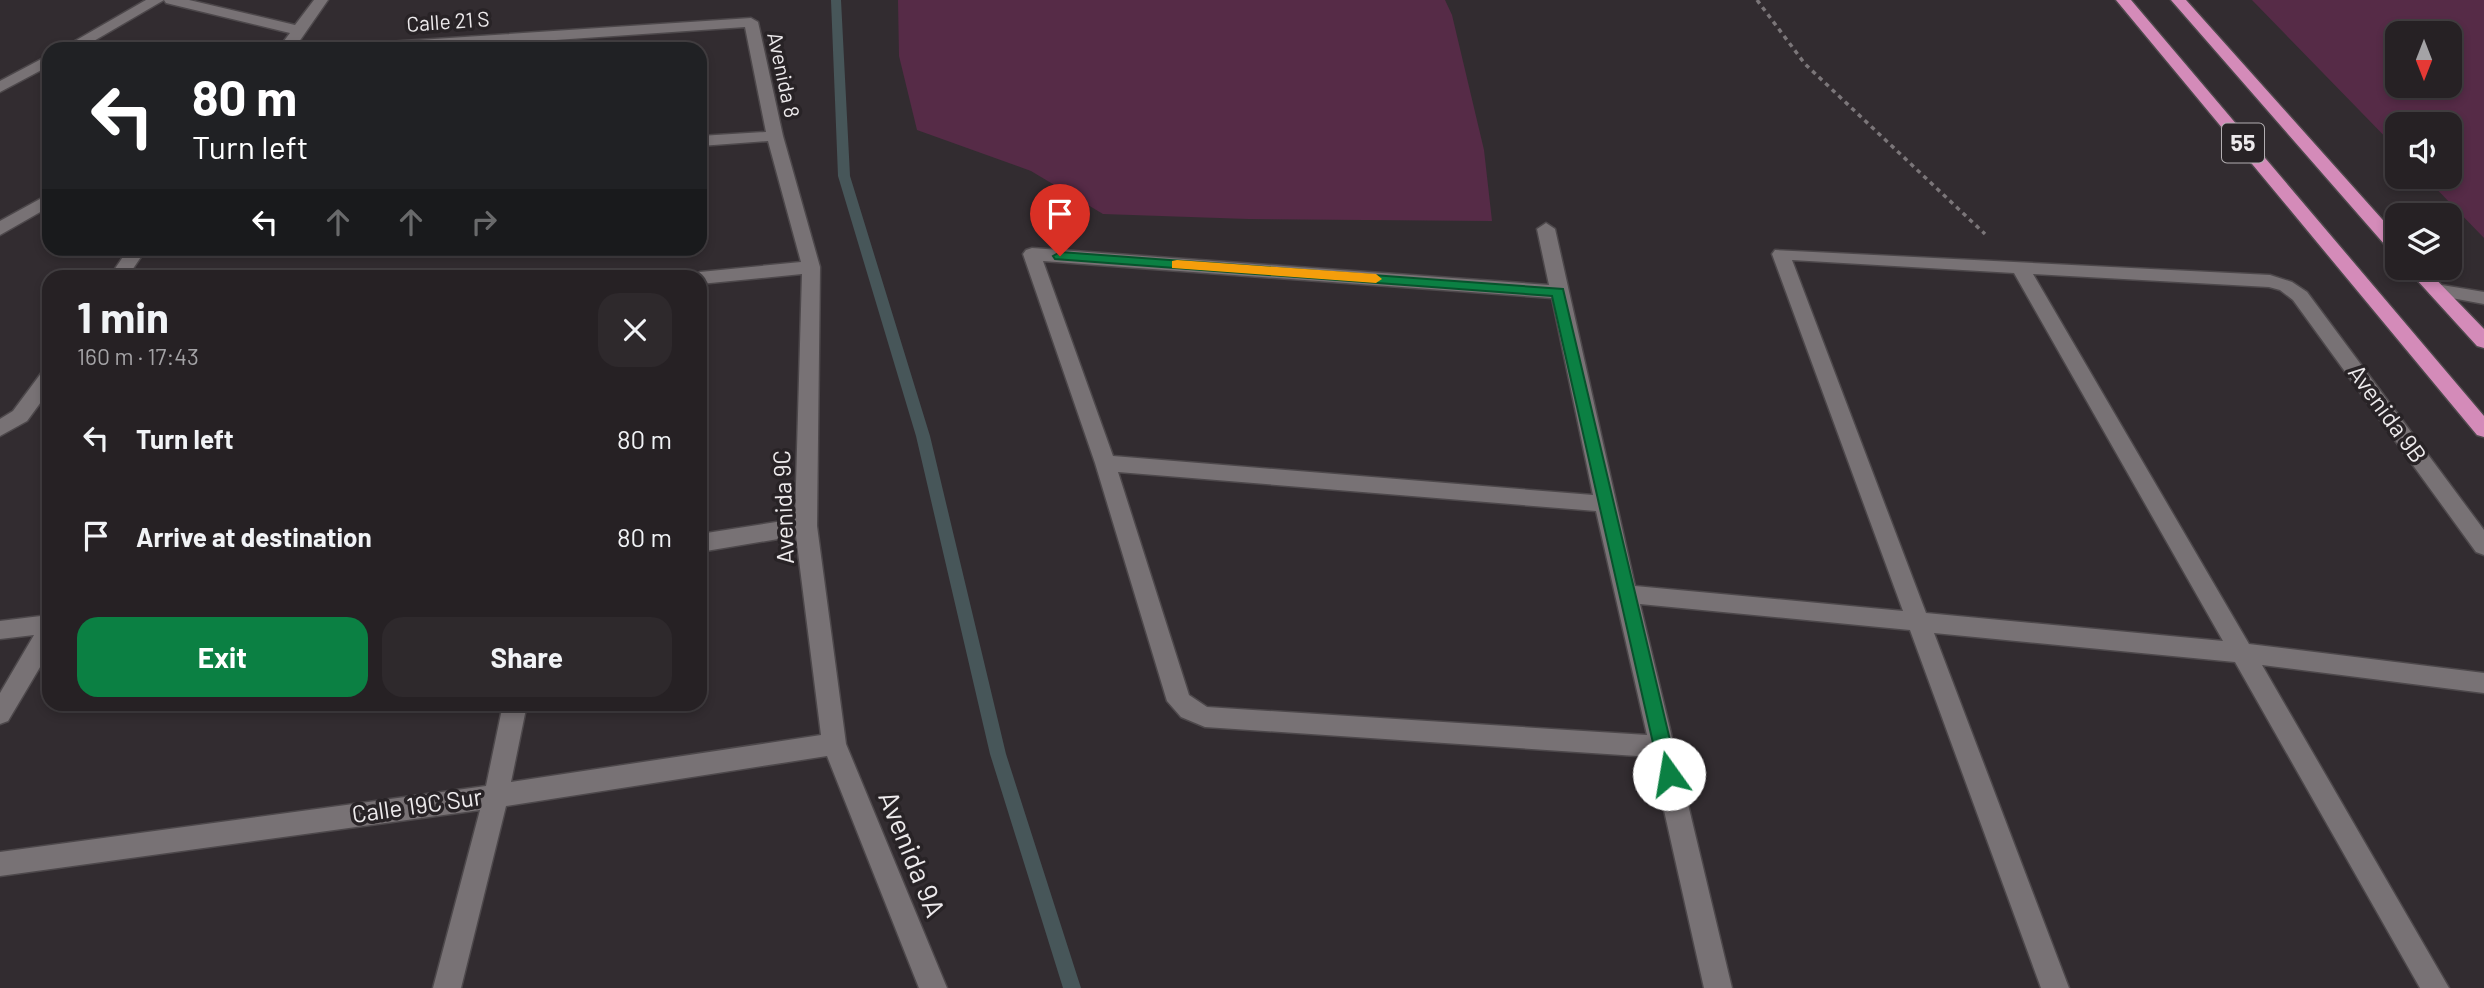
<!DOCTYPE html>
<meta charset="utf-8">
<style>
:root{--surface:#262124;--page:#2e292c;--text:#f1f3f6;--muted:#a4a3a6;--line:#423e41;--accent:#0b8043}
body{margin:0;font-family:Barlow,sans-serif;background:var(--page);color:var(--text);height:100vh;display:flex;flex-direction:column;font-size:26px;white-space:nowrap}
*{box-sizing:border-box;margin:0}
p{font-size:23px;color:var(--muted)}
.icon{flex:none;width:38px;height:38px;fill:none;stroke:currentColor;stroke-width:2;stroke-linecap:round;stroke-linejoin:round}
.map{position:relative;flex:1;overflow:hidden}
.details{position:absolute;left:42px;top:270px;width:665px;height:441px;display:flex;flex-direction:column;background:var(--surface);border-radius:21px;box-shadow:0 4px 10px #0003,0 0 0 2px var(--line)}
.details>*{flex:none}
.hud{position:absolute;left:42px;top:42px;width:665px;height:214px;border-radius:21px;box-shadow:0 4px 10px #0003,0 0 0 2px var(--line);background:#202124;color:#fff;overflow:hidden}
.needle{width:46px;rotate:180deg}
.tools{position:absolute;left:2385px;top:21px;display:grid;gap:14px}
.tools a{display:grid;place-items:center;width:77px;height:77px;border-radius:14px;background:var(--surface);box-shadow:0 4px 10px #0003,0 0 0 2px var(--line);font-size:35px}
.pin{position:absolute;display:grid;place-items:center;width:60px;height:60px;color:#fff;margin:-72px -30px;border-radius:50% 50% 50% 0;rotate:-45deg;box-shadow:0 0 7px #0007}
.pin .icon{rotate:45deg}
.me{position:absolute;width:77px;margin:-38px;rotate:347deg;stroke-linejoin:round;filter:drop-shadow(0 0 5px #0008)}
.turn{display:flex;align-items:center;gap:24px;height:147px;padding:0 35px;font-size:32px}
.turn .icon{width:91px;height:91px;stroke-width:2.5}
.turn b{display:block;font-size:49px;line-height:60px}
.lanes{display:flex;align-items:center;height:66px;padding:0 35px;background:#0003;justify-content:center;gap:35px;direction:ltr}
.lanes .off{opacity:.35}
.round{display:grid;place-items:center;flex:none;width:74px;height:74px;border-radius:21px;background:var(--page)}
.headline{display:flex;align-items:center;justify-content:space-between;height:119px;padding:0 35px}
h1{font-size:42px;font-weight:700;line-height:52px}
.button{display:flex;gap:14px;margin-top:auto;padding:14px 35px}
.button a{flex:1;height:80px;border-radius:21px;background:var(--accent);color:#fff;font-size:28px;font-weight:700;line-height:80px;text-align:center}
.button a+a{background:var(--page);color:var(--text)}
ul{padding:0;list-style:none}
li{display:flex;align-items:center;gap:21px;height:98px;padding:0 35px}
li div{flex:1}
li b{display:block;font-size:26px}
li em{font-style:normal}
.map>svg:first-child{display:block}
</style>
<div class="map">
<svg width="2484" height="988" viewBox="0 0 2484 988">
<rect width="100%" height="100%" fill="#322c30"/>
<path fill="#562b47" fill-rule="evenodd" d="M898,0H1445L1452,15L1484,150L1492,221L1248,219L1103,214L1031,171L917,130L899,56Z
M2252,0H2484V238L2425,177H2450V124H2398L2397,149ZM2398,33H2450V86H2398Z"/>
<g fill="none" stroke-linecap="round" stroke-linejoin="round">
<path fill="#475659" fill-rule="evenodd" d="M831,0H841L850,176L930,436L1006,754L1081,988H1063L990,754L916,436L838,176Z"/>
<defs>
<path id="minor" d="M146,0H189L295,25L314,0H328L294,49H278L290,33L166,3L164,0L80,49H61Z
M751,18L758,22L783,136L820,267L817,526L846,744L947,988H919L827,756L506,806L461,988H433L480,810L0,876V852L486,786L503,704H527L511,782L821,735L796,536L700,552V534L795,519L802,274L700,284V276H692L700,272L801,262L768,141L700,146V136L766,132L745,27L424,49H350L358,44Z
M49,55V66L0,92V81Z
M49,194V207L0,235V221Z
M1546,223L1555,229L1635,586L1903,611L1772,254L1775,250L2270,275L2292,282L2307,292L2484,530V555L2476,552L2293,300L2280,290L2269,287L2033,274L2249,644L2484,673V693L2262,665L2449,988H2420L2235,662L1934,633L2069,988H2041L1910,630L1640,604L1732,988H1704L1652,757L1205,727L1181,717L1167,701L1095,463L1023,254L1026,250L1032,248L1549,285L1537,229ZM1792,260L2014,273L2223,641L1926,613ZM1043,261L1552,298L1593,495L1113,456ZM1118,472L1596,511L1647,735L1207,707L1189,695Z
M129,248H147L128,276H110Z
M2436,284L2484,292V304L2430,294L2427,290L2430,286Z
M49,370V391L27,421L0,436V419L13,411L42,372Z
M49,615V652L8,721L0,724V693L34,635L0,639V621Z"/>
<path id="highway" d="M2116,0H2131L2484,416V437L2477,435Z
M2171,0H2186L2398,237V255L2392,253Z
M2406,268H2425L2484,329V348L2477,346Z"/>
</defs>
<use href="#minor" stroke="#4d484b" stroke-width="3"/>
<use href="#highway" stroke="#4d484b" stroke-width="3"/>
<path stroke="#7b7679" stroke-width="3.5" stroke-dasharray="4.5 4.5" stroke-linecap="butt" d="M1757,0L1805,64L1985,234"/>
<use href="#minor" fill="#787275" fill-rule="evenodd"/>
<use href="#highway" fill="#d48bb9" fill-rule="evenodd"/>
</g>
<path fill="#0b8043" stroke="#07532c" stroke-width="2" d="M1060,252L1563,289L1678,774L1676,780L1669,782L1662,780L1660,774L1552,296L1055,259L1053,256Z"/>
<path fill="#f59e0b" d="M1177,260L1376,274L1382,279L1376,283L1172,268V261Z"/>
<g text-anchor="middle" stroke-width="7" stroke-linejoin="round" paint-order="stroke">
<g font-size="21" fill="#edeaec" stroke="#282326">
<text transform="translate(448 22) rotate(-4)" y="7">Calle 21 S</text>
<text transform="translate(783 75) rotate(78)" y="7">Avenida 8</text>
</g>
<rect fill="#282326" stroke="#b2aeb1" stroke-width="2" x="2222" y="123.5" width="42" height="39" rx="5"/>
<g font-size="23" font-weight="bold" fill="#edeaec">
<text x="2243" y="151">55</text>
</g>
<g font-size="24" fill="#edeaec" stroke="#282326">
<text transform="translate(2387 414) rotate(54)" y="8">Avenida 9B</text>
<text transform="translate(784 507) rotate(-92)" y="8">Avenida 9C</text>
<text transform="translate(417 806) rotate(-8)" y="8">Calle 19C Sur</text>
</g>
<g font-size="28" fill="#edeaec" stroke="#282326">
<text transform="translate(912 854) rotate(68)" y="10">Avenida 9A</text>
</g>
</g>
</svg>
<div class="tools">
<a><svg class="needle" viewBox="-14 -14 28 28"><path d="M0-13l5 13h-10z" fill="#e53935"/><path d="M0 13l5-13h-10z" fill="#a4a3a6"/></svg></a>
<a><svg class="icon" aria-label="sound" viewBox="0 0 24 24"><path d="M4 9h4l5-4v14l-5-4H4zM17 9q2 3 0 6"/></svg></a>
<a><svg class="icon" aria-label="layers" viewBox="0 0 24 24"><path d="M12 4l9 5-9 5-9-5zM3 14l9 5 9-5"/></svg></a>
</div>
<div class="pin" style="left:1060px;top:256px;background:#d93025"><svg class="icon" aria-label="arrive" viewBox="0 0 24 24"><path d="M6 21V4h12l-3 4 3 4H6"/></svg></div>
<svg class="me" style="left:1669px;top:774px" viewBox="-20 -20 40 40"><circle r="19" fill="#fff"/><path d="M0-13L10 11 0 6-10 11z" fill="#0b8043"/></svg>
<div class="hud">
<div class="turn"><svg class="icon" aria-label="left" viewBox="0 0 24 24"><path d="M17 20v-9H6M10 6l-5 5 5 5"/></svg><div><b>80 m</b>Turn left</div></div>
<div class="lanes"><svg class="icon" aria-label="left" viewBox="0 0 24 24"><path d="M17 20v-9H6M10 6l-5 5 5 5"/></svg><svg class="icon off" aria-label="ahead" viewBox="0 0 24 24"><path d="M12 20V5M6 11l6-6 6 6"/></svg><svg class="icon off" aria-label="ahead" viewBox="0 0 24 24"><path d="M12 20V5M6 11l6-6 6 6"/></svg><svg class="icon off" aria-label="right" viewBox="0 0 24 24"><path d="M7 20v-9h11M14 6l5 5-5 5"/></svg></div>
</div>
<section class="details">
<div class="headline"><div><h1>1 min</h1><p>160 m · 17:43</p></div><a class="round"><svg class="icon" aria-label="close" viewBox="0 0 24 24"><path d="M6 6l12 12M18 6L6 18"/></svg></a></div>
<ul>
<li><svg class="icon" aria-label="left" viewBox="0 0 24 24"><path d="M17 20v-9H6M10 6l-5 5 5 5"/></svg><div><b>Turn left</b></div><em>80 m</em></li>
<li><svg class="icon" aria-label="arrive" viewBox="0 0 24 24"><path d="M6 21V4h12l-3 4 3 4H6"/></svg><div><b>Arrive at destination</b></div><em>80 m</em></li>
</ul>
<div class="button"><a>Exit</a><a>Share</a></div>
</section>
</div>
